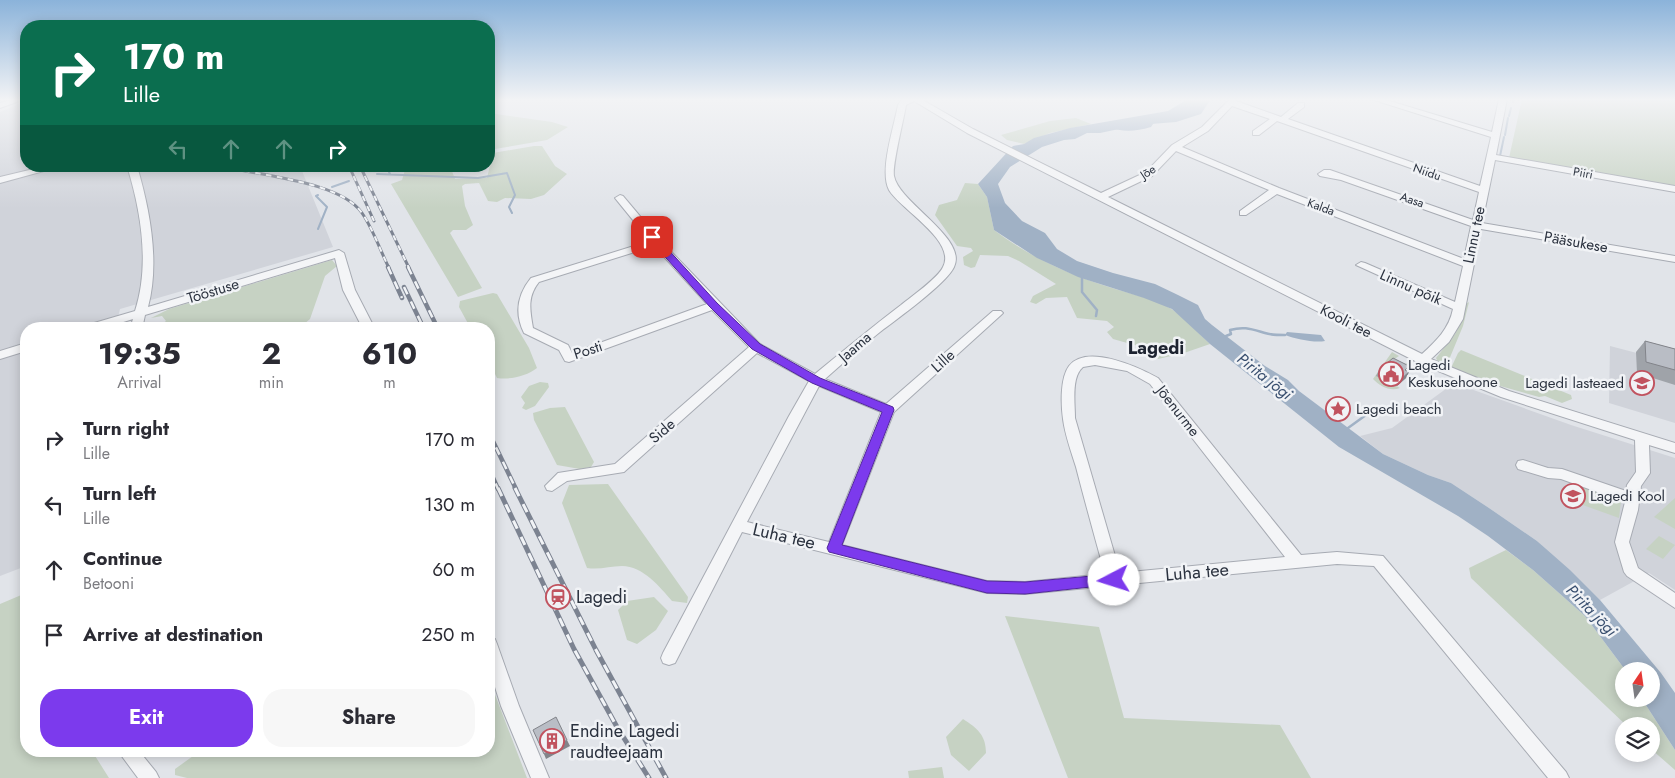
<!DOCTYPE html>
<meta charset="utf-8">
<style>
:root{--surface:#fff;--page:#f7f7f7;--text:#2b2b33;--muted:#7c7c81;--accent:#7c3aed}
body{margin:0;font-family:Jost,sans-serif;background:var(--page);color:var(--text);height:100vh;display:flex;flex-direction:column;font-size:19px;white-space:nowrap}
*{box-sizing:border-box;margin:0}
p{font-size:16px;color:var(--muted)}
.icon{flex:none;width:28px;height:28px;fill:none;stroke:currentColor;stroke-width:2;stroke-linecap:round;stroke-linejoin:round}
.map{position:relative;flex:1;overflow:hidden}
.panel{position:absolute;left:20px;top:322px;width:475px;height:435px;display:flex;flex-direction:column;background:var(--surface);border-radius:20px;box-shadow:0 2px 12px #0003}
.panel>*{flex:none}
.guide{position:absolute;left:20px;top:20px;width:475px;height:152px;border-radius:20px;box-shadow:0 2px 12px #0003;background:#0b6e4f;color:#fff;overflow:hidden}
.needle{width:32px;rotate:13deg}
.buttons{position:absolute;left:1615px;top:662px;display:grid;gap:10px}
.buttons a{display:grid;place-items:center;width:45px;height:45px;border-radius:50%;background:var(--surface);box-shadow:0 2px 12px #0003;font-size:25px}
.pin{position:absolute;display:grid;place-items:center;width:42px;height:42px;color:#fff;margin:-21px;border-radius:10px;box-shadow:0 2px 8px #0006}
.me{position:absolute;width:55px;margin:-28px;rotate:265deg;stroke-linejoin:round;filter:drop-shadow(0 0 4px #0008)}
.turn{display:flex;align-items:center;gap:18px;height:105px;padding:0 20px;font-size:22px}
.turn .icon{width:65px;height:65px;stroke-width:2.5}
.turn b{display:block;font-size:35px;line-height:42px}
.lanes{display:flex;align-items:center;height:48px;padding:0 20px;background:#0003;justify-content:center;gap:25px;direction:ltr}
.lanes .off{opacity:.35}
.eta{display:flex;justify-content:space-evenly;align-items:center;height:85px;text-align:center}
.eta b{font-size:30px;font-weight:700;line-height:35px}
.primary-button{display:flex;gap:10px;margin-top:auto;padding:10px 20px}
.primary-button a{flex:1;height:58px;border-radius:20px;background:var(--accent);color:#fff;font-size:20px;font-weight:700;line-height:58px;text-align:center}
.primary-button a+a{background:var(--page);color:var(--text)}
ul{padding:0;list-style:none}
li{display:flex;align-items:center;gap:15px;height:65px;padding:0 20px}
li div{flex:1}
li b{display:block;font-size:19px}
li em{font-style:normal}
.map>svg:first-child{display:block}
</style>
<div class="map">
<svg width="1675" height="778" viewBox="0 0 1675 778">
<rect width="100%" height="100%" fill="#e1e4e9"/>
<path fill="#d0d3da" d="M26,101V166H300L333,247L120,309L115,329H26V566L0,576V112Z
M1610,346L1675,363V423L1609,403Z
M1454,383L1571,425L1675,458V590L1649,573L1600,600L1537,541L1489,508L1451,483L1428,475L1383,454L1360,436L1392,428Z"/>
<path fill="#c6d2c3" d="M1522,99H1675V187L1509,158Z
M489,113L552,122L568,127L547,140L489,150Z
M1076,118L1091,124L1050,133L1024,144L1007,140L1001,135L1050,121Z
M534,146H542L555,166L567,174L544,195L531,199L505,198L497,202L488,201L479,183L465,184L462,186L465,206L473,225L466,230H453L450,233L482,288L458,297L391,184L402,180L405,170L419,166H450L455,179L487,178L493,153Z
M965,183L978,184L987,197L994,230C1028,256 1068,274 1109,287C1129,294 1155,298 1173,310C1187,320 1198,333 1210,344L1184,353L1158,359L1138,346L1113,339L1107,332L1114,327L1107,321L1077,318L1067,297L1046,298L1036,304L1030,302L1033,296L1056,284L1019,261L1008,256L980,255L975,267L971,268L964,265L963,257L973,251L971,248L957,246L935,215L939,205L957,200Z
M332,260L337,266L325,276L310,319L298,329H156L166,321L162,316L151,318L169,309Z
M493,293L497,294L529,348L537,368C527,376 510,380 497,378L489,362V329H471L459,307L460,301Z
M1469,302L1463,326L1446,367L1438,362L1436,358L1455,334L1461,322L1466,304Z
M1461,350L1571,395L1572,399L1562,403L1545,396L1539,397L1486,382L1451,368L1458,353Z
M1392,352L1399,356L1393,360L1403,366L1409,361L1405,369L1377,376L1400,388C1390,392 1380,386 1373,379Z
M540,382L548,383L549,387L535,406L526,410L522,408L525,403L521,397L529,386Z
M565,407L594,462L591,467L580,469L557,465L534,420L533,413L550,408Z
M608,484L688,597L687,603L672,601C660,587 643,566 622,566C610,566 600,570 587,568L562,503L569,485Z
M1582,487L1621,501L1619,518L1580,504Z
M1675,498V529L1654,517Z
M1659,536L1675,545L1663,559L1646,549Z
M1506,550L1533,570L1585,616L1626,671H1624V699H1642L1675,750V770L1651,749V726H1627L1471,578L1469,568Z
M26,593V751H92L109,778H0V604Z
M654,597L668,611L656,630L637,644L627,640L618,610L627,601Z
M1005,616L1099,627L1124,718L1280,725L1311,778H1068Z
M489,679L527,778H187L175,775V769L200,751H489Z
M963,719C977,728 986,735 986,753L969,771L951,755L946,737Z
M942,767L944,778H909L908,771Z"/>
<path fill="#a0b1c5" d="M1188,99H1211L1201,114L1176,122L1138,125L1100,133H1087L1075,139L1064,140L1042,147L1010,167L998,184L1005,203L1022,221L1045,233L1057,249L1077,261L1113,273L1155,284L1178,295L1198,305L1205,319L1212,325L1265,366L1288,380L1299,391L1383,454L1428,475L1451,483L1489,508L1537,541L1570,570L1600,600L1661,673L1675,693V750L1642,699H1651V671H1626L1585,616L1533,570L1488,536L1458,516L1339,447L1210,344L1172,309L1144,298L1078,277L1037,258L994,230L987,197L978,184L1013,146L1024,144L1034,138L1070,128L1168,111Z
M1287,332L1321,335L1325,341C1314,343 1296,339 1285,335Z"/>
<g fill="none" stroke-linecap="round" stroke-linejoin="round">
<path stroke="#a0b1c5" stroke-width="2" d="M1513,99V102
M0,103L12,99
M1509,116L1511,108
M1505,135L1508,118
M1500,156L1504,137
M386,166L390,174
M377,174L478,178L507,173L515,195L509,207L512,213
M332,187L349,181
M318,195L316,196L327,207L318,229"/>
<path stroke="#a0b1c5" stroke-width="2.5" d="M1082,275V292L1097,310L1096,316
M1226,336L1231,334L1230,330C1244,326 1251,329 1265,333C1271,335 1278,335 1285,335
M1348,428L1377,407"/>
<path fill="#a0b1c5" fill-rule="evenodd" d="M1152,115L1157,118L1151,127C1133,132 1124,132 1106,127L1104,125L1110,122L1125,126L1143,122L1148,116Z"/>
<defs>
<path id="minor" d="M13,99H25L0,108V103Z
M902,99H921L973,129L1101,193L1146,172L1172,145L1202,127L1230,99H1238L1236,101L1281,117L1298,103H1304V107L1288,119L1480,186L1491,137L1371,99H1383L1492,132L1499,99H1507L1496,155L1675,186V192L1495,160L1482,223L1675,256V262L1481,229L1463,319L1449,342L1431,359L1509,391L1675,443V453L1649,445L1650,473L1641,486L1638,510L1629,542L1638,568L1675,593V608L1627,576L1624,572L1615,542L1625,502L1561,479L1548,478L1518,469L1516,465L1518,461L1523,460L1548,468L1562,469L1626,491L1627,485L1636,472L1635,440L1501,397L1419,363L967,133L914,101L906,105C904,119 892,165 894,176C899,203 968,238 954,267C946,284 897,319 880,332C861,347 843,363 825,379L886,404L993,311H1001L1003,313L1001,315L894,412L842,545L987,581L1025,582L1105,574C1095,538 1085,502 1076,467C1071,451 1065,435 1063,419C1061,405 1060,378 1069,366C1087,343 1140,368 1158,378L1301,555L1337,552L1383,556L1566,772L1569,778H1548L1374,566L1337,564L1025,594L987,593L742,532L675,663L669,665L663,663L661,658L663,653L789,416L809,381L757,353L624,472L567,481L552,491L547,490L545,486L558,473L615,464L749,347L712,310L569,362L565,361L559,350L524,333C514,313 518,294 531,278L650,241L615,198L620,195L623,196L660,240L760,344L815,374C843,351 872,327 901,305C911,297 938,278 943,267C957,241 900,209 889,190C879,171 894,127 898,105ZM1232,106L1270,119L1253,131V135H1259L1277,121L1479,192L1473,220L1330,170H1324L1318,174L1320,176L1341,180L1471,226L1464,259L1279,188L1182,147L1208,131ZM1176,151L1269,190L1240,211V215H1246L1277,194L1463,266L1455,302L1365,263L1361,262L1356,265L1453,309C1449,329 1436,341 1422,354L1108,197L1152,176ZM654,246L707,304L572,353L568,345L533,328C530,310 527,297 539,282ZM1095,365L1127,371L1150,384L1285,557L1120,573L1075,418C1075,403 1071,377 1083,367ZM819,386L881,412L829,542L747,522Z
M46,166H62L0,183V177Z
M127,166H137C150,210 160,263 148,307L339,250L344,253L355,290L375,329H363L343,290L335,258L145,315L142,329H130L133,319L101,329H82L84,326L135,311C150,265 141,211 127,166Z
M26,343V351L0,359V351Z
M489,637L495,639L497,644L519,706L549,778H531L501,706L489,668Z
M118,751H139L156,772L159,778H138Z"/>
</defs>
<use href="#minor" stroke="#a7abb3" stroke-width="2"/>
<use href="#minor" fill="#f4f5f7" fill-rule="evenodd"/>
<defs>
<path id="rail-far2" d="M223,166C259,176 340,181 362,213C373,229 380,250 389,268
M349,166L374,221
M360,166L409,268"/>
<path id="rail-far1" d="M388,267L402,298
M408,267L438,329
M404,287L424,329
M489,433L516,489
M489,469L498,489"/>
<path id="rail" d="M498,488L574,649L617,727L649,778
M515,488L596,650L666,778"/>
</defs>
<use href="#rail-far2" stroke="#7c8391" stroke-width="3"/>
<use href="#rail-far1" stroke="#7c8391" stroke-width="4.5"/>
<use href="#rail" stroke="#7c8391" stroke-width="5"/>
<use href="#rail-far2" stroke="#f1f3f6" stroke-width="2" stroke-dasharray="5.5" stroke-linecap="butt"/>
<use href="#rail-far1" stroke="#f1f3f6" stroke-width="2.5" stroke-dasharray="8" stroke-linecap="butt"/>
<use href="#rail" stroke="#f1f3f6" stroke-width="3" stroke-dasharray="9" stroke-linecap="butt"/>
</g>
<path fill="#9fa3a9" d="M1645,341L1675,349V385L1637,373L1636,352Z
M1379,370L1406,371L1409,372L1406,378L1397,386L1376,376Z"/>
<path fill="#82848a" d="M1409,372L1406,378L1397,386L1400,380Z
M567,740L570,746L546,759L544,754Z"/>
<path fill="#b9bdc5" stroke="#82848a" d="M1645,341L1675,349V370L1646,362Z
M1393,358L1409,366L1405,370L1409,372L1400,380L1379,370Z
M556,717L567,740L544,754L533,730Z"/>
<linearGradient id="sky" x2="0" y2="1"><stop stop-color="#8bb3da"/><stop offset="0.48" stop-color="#f2f3f5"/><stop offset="1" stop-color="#f2f3f5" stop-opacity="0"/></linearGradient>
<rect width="1675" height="208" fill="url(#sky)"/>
<path fill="#7c3aed" stroke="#51269a" d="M652,234L655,235L717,303L760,344L820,378L893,407L894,410L842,545L987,581L1025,582L1114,574L1119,576L1121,580L1119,584L1025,594L987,593L829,552L827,548L882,412L812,383L752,349L710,307L649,239L647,237Z"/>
<defs>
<symbol id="civic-ring" viewBox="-11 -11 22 22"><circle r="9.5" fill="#f1f3f6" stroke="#c1535f" stroke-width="1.5"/><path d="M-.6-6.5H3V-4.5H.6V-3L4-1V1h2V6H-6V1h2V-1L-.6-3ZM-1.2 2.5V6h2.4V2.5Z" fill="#c1535f"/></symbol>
<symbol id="school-ring" viewBox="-11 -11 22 22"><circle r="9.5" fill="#f1f3f6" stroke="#c1535f" stroke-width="1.5"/><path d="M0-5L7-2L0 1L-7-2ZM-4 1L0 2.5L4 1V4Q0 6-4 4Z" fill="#c1535f"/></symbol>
<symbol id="sight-ring" viewBox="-11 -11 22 22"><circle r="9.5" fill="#f1f3f6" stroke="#c1535f" stroke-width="1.5"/><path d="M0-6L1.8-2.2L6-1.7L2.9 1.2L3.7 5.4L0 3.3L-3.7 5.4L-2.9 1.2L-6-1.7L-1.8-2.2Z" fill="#c1535f"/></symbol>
<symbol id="station-ring" viewBox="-11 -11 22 22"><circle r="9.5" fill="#f1f3f6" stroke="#c1535f" stroke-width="1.5"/><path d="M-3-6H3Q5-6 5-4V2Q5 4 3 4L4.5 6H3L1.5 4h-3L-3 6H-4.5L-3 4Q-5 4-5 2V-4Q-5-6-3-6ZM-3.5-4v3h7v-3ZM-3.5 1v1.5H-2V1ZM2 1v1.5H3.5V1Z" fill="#c1535f"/></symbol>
<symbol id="building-ring" viewBox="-11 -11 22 22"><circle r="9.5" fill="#f1f3f6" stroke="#c1535f" stroke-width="1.5"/><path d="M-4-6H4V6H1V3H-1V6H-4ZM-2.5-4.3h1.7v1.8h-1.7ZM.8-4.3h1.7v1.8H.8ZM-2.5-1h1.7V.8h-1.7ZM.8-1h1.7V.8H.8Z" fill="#c1535f"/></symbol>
</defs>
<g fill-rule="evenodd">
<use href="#civic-ring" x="1377" y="360" width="28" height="28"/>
<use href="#school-ring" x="1628" y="369" width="28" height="28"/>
<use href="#sight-ring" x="1324" y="395" width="28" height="28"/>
<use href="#school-ring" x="1559" y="482" width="28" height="28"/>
<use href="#station-ring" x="544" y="583" width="28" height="28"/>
<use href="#building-ring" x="538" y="727" width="28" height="28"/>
</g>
<g text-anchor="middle" stroke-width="5" stroke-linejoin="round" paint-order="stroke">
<g font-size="12" fill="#2b323f" stroke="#f1f3f6">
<text transform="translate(1148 172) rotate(-33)" y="4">Jõe</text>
<text transform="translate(1427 172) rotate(19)" y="4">Niidu</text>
<text transform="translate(1583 173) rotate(10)" y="4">Piiri</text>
<text transform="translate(1412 200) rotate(18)" y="4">Aasa</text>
<text transform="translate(1321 207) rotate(20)" y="4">Kalda</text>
</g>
<g font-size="15" fill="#2b323f" stroke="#f1f3f6">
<text transform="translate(1474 235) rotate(-78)" y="5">Linnu tee</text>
<text transform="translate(1576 242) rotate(10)" y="5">Pääsukese</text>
<text transform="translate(1411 287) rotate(24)" y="5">Linnu põik</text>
<text transform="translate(213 291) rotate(-17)" y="5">Tööstuse</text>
<text transform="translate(1346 321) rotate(27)" y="5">Kooli tee</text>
<text transform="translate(855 347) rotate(-41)" y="5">Jaama</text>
<text transform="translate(588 350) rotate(-18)" y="5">Posti</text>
<text transform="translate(943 361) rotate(-42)" y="5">Lille</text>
<text transform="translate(1178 411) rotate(52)" y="5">Jõenurme</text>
<text transform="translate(662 431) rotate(-41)" y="5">Side</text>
</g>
<g font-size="15" fill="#2b323f" stroke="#f1f3f6" text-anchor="start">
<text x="1408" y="370">Lagedi<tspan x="1408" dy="17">Keskusehoone</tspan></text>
<text x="1624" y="388" text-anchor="end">Lagedi lasteaed</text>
<text x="1356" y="414">Lagedi beach</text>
<text x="1590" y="501">Lagedi Kool</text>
</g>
<g font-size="16" font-style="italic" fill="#394f6f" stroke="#f1f3f6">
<text transform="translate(1265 376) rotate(38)" y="6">Pirita jõgi</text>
<text transform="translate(1592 610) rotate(46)" y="6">Pirita jõgi</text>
</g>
<g font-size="18" font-weight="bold" fill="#1d2330" stroke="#f1f3f6">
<text x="1156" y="354">Lagedi</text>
</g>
<g font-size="18" fill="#2b323f" stroke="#f1f3f6">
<text transform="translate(784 536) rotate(13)" y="6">Luha tee</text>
<text transform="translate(1197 572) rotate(-5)" y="6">Luha tee</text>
</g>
<g font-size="18" fill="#2b323f" stroke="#f1f3f6" text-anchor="start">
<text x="576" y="603">Lagedi</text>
<text x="570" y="737">Endine Lagedi<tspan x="570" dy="21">raudteejaam</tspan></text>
</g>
</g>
</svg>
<div class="buttons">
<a><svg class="needle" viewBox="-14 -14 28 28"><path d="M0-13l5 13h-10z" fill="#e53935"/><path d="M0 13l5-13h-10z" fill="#7c7c81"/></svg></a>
<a><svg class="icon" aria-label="layers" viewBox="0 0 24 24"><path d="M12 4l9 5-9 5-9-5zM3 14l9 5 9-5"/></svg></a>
</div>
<div class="pin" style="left:652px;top:237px;background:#d93025"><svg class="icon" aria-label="arrive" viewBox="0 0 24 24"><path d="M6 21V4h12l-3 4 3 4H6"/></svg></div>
<svg class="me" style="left:1114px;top:580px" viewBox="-20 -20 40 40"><circle r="19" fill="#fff"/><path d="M0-13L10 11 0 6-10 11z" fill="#7c3aed"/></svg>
<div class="guide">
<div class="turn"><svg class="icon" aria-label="right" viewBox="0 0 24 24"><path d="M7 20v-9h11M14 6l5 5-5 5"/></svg><div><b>170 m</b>Lille</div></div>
<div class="lanes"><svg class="icon off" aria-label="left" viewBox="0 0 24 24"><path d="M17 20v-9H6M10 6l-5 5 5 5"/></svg><svg class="icon off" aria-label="ahead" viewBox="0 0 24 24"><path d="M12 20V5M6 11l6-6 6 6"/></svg><svg class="icon off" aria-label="ahead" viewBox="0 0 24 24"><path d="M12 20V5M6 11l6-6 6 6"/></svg><svg class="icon" aria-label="right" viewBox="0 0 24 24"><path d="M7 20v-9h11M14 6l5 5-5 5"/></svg></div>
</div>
<section class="panel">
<div class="eta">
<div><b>19:35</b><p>Arrival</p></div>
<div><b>2</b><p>min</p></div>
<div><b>610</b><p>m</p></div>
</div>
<ul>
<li><svg class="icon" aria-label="right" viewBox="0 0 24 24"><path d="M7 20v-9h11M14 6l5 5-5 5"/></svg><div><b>Turn right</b><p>Lille</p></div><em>170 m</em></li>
<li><svg class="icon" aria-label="left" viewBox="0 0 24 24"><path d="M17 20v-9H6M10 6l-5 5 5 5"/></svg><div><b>Turn left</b><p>Lille</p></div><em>130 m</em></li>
<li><svg class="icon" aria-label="ahead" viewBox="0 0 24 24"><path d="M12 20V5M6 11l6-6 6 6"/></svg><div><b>Continue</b><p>Betooni</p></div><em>60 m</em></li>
<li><svg class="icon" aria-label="arrive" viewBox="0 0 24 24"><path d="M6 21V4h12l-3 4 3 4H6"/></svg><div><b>Arrive at destination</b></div><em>250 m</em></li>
</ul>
<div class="primary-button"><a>Exit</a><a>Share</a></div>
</section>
</div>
